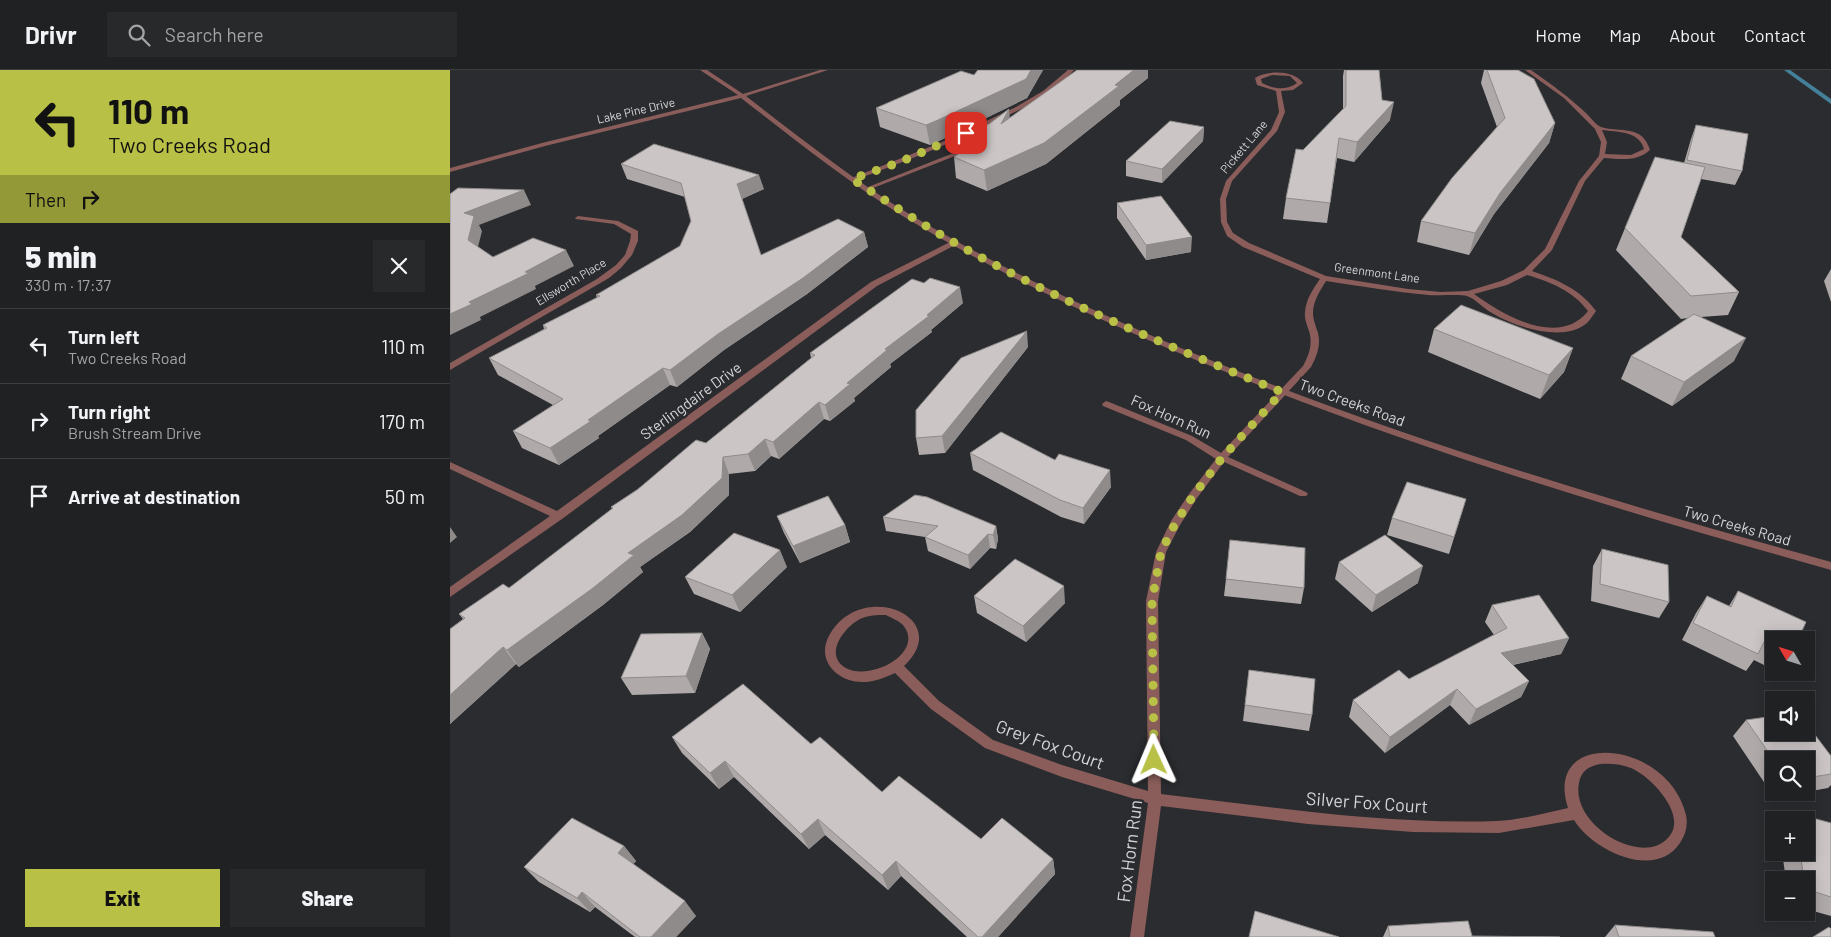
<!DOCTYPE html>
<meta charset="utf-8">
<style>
:root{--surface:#202123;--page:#28292b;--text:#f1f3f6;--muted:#a2a3a6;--line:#3d3e41;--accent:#b9c046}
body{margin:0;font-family:Barlow,sans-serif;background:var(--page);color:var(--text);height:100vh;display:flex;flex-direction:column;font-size:19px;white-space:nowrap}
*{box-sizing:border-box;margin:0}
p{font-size:16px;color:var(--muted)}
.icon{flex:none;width:28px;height:28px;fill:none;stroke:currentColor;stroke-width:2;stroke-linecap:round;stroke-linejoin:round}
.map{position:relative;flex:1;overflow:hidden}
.details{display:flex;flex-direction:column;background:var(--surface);width:450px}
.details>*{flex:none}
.top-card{background:#b9c046;color:#111;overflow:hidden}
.needle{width:32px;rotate:309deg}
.buttons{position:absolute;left:1315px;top:561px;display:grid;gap:10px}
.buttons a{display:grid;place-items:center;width:50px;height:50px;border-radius:0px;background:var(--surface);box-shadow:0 2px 12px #0003,0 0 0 1px var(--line);font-size:25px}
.pin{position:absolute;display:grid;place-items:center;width:42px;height:42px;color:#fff;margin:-21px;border-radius:10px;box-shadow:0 2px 8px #0006}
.me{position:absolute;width:55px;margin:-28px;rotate:359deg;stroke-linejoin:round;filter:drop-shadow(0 0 4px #0008)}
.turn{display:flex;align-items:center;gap:18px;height:105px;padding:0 25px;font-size:22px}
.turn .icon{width:65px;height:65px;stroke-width:2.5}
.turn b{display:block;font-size:35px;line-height:42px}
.then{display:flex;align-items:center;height:48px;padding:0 25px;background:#0003;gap:10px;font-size:19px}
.round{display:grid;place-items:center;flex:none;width:52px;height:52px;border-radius:0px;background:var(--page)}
.summary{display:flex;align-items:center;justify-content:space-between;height:85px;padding:0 25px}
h1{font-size:30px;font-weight:800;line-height:38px}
.primary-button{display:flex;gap:10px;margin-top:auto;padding:10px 25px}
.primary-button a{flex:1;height:58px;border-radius:0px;background:var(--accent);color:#111;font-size:20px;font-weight:800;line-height:58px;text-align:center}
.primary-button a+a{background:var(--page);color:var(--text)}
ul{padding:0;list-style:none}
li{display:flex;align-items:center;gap:15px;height:75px;padding:0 25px;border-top:1px solid var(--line)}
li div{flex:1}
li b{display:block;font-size:19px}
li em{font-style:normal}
header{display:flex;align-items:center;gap:30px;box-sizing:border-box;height:70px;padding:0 25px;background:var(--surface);border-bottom:1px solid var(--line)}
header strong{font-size:24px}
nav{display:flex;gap:28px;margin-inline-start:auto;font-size:18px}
.search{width:350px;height:45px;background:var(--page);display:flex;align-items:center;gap:12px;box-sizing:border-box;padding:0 18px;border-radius:0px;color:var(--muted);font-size:19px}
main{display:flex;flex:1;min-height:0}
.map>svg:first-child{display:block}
</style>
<header>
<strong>Drivr</strong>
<div class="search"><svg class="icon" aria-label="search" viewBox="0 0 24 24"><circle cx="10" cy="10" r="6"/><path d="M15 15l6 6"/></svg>Search here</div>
<nav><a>Home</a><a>Map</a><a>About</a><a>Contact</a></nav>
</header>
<main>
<section class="details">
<div class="top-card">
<div class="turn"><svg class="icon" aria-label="left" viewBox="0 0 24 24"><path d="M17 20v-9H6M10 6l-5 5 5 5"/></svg><div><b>110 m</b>Two Creeks Road</div></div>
<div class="then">Then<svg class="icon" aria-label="right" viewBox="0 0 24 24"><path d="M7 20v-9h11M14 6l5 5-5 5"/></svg></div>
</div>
<div class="summary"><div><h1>5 min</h1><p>330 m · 17:37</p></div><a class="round"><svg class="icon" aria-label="close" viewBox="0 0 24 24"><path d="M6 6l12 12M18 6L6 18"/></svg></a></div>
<ul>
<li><svg class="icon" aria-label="left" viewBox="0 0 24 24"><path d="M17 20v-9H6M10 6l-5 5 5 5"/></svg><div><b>Turn left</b><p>Two Creeks Road</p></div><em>110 m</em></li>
<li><svg class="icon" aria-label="right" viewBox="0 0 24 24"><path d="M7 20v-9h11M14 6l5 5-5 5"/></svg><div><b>Turn right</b><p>Brush Stream Drive</p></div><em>170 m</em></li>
<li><svg class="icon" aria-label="arrive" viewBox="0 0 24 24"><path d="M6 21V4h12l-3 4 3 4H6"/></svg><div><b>Arrive at destination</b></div><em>50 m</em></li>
</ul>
<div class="primary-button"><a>Exit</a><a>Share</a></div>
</section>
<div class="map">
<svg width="1381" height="867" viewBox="0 0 1381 867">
<rect width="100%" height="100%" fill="#2b2c2f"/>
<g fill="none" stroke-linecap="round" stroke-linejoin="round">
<path fill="#44809a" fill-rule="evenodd" d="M1334,0H1340L1381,29V34Z"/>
<path fill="#8a5d5a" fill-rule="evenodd" d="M618,0H624C601,27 569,40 538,55C494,76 450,94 404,110L399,109L492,72L566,37L593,21Z
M1075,0H1081C1101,14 1119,27 1137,44C1141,48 1146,55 1151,57C1171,63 1192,54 1200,80C1187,92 1170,89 1154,88L1135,111L1102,180L1082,201C1108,210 1130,219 1146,241C1143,245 1140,250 1137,253C1114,273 1065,257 1042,243C1034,239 1026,229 1017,226C1011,224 988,226 979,225C944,222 910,216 876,211C870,221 863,231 863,243C863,250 866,256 868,263C871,275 867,286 861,297L778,387L856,422L858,424L856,426H850L774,392L747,428L730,455L716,482L708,531L711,724C822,737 935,755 1047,751C1070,750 1095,743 1118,738C1092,658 1218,669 1236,745C1238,755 1236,764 1230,773C1205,811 1142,780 1124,750L1049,763L963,762L858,754L711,736L694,867H680L698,733L612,707L535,678L481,639L445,603C436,607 427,611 416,612C389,614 364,591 380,564C413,508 505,548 454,596L489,631L543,670L612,695L698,721L696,531L706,482L721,451L739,424L766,389L736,370L653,336L652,334L656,331L659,332L742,366L771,383L853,296C859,285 863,274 859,261C857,255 854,249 855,242C856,229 863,219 870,209L793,177L777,166L771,152L770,129L776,111L821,60L829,42L826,21L807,15L805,8C818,0 844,0 853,13L843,20L831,21L835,42L827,61L782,111L776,129L777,152L783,163L799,173L876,206L958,219L991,222L1018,221L1051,211L1074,200L1095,179L1129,111L1149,86L1151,72L1145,59L1114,28ZM822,5L840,6L847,13C836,21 823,19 812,13L811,9ZM1152,60C1168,62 1189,61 1194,79L1181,85L1155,84L1157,72ZM1077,205C1101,212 1123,221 1138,241C1109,278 1053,245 1024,224L1057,215ZM436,545C442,548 449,551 453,555C476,583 419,613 394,597C374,583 395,557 410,549C418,545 428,545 436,545ZM1150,694C1160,693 1172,694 1181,698C1200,706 1235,742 1221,764C1197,801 1120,756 1129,713C1131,701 1139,696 1150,694Z
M521,76L523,77V79L418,120L413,119Z
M128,146L168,151L188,161V171L182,185L171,198L159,208L0,300V293L147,209L166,195L175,185L180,171L181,164L164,154L126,149L125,148Z
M502,171L509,173L427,216L112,449L0,527V517L100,446L0,399V392L107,441L421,212Z"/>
<path fill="#8a5d5a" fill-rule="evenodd" d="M250,0H257L293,24L370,0H378L296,26C349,67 400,107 456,142C562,206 675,256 790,302C983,378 1181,437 1381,492V500C1178,443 977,383 781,304C668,259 556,209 451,145C395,110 344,69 291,28L95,76L0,102V98L92,73L288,25Z"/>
</g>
<path fill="#afaaa9" d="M528,0H593L577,28L491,70L480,75L430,57L426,38L524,5Z
M894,0H929L932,30L940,50L904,92L887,88L877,153L833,149L836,128L853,80L893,39V6Z
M1034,0H1037L1105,53L1099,73L1044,144L1019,185L967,172L971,151L1047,57L1031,13Z
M698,8L670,30V35L596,94L537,121L506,108L504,87L510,82L508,65L539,54L559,39V48Z
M1246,55L1292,101L1285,115L1251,109L1231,167L1289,222L1278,245L1251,247L1284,291L1222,336L1171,309L1181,286L1238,248L1231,249L1166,180L1175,158L1234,93L1241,69Z
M754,57L753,71L712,113L676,106V91Z
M171,94L314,119L292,129L311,185L414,162L418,177L357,224L274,280L227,317L220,315L148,366L149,368L109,395L72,378L63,361L103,335L48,305L39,288L94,259L93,255L147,228L146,225L230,176L241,151L235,127L177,109Z
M667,133L741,182L696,190L667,148Z
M1381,199V232L1374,211Z
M513,233L481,260L482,262L440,294L441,297L404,328L405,331L380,351L374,349L329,389L321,386L305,401L279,404V425L240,462L190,497L193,502L153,535L69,597L66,594L0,654V559L13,549L9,544L59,518L162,439L161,437L256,373L361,288L360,283Z
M984,259L1123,278L1114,302L1090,329L978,282Z
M578,277L495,383L469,385L466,368Z
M520,383L605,390L661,417L634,454L611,447L523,400Z
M1016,429L999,484L937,465L942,448Z
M327,446L395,455L400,472L350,493L334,463Z
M433,447L546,456L548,469L546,479L540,478L520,499L478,481L475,467L436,461Z
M1152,479L1219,532L1209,548L1141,531L1143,496Z
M889,492L968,513L922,542L885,509Z
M337,497L290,542L244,524L235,507Z
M776,509L854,518L851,534L774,526Z
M1288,521L1324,570V600L1304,590L1296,601L1232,570L1246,543L1257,526L1279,536Z
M524,526L615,533L576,572L527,543Z
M1042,535L1119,568L1111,584L1063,595L1079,611L1071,627L1019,655L1000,635L935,683L899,647L903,630L959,609L1044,565L1035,552Z
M252,563L260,579L245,623L182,625L171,608Z
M799,600L862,645L859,661L793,651Z
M1296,650L1381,686V715L1378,718L1356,722V690H1324V722H1350L1324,727L1283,666Z
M222,667L361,674L432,722L531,769L603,789L605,804L548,867H517L451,806L438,820L375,765L359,779L284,707L269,719L232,683Z
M1344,743L1381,753V846L1356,839V810H1336L1332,782H1356V750H1337Z
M174,776L186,791L183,794L246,846L226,867H185L145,837L140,842L89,812L74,797Z
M1165,855L1265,867H1155Z
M938,856L1022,866L1110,867H933Z"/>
<path fill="#8e8b8a" d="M581,0H593L577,28L491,70L480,75L476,55Z
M684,0H698V8L670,30V35L596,94L537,121L534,100L665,15Z
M944,32L940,50L904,92L907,72Z
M559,39L561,59L551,54Z
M1105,53L1099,73L1044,144L1019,185L1025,163L1050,123Z
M754,57L753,71L712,113V99Z
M309,105L314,119L291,129L287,114Z
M74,120L81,135L29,155L32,161L26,185L18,170L14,143Z
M414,162L418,177L357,224L274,280L227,317L220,300L268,264Z
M742,167L741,182L696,190V175Z
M116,180L124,196L85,216L86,219L30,247L31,250L0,265V244L19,232L75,202Z
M510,217L513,233L481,260L482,262L440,294L441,297L404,328L405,331L380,351L375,335L397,313L435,279Z
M577,261L578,277L495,383L492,366Z
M1296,268L1284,291L1222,336L1234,312Z
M1123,278L1114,302L1090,329L1099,305Z
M213,298L220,315L148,366L149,368L109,395L100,378L138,350Z
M369,332L374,349L329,389L323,372Z
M315,369L321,386L305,401L298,384Z
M273,387L279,404V425L240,462L190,497L193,502L153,535L69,597L57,580L178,483Z
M660,400L661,417L634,454L633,438Z
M395,455L400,472L350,493L343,476Z
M546,456L548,469L546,479L543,465Z
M0,457L7,467L0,473Z
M538,464L540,478L520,499L518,485Z
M330,480L337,497L290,542L282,525Z
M973,496L968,513L922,542L926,525Z
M614,516L615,533L576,572L573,556Z
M252,563L260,579L245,623L236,606Z
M1119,568L1111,584L1044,599L1051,583Z
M53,577L66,594L0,654V625Z
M1079,611L1071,627L1019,655L1026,639Z
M1007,619L1000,635L935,683L940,667Z
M275,691L284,707L269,719L260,703Z
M368,749L375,765L359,779L351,764Z
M174,776L186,791L180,798L168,783Z
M603,789L605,804L548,867H532Z
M446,791L451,806L438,820L432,805Z
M132,822L145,837L140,842L127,828Z
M235,831L246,846L226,867H201Z"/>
<path fill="#cbc6c5" stroke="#8e8b8a" d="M528,0H581L576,9L488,50L476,55L426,38L511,1L524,5Z
M627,0H684L665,15L669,16L594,73L534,100L504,87L526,71L508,65L539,54L559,39L551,54Z
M896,0H929L932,30L944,32L907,72L889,68L880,133L836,128L846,79L853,80L896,36Z
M1037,0H1068L1084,9L1105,53L1050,123L1025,163L971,151L1002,108L1055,48Z
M720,51L754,57L712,99L676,91Z
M1246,55L1298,64L1292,101L1237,90Z
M204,74L309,105L287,114L311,185L388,149L414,162L353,208L268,264L220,300L213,298L138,350L141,351L100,378L63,361L113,329L39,288L97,258L93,255L150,226L146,225L230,176L241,151L231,113L171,94Z
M1205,87L1255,97L1231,167L1289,222L1241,226L1175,158Z
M8,118L74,120L14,143L24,146L18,170L43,187L83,168L116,180L75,202L79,203L19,232L22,234L0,244V124Z
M711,126L742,167L696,175L667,133Z
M480,208L510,217L477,245L479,246L435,279L437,280L397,313L400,314L375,335L369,332L323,372L315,369L298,384L273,387L272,408L232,445L178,483L184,485L143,518L57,580L53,577L0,625V559L15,548L9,544L53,514L59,518L163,438L161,437L187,420L246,370L256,373L365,285L360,283L462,209L474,213Z
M1011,235L1123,278L1099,305L984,259Z
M1244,244L1296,268L1234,312L1181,286Z
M577,261L492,366L466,368V340L511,288Z
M551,362L605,390L609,384L660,400L633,438L610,430L520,383Z
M957,412L1016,429L1004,467L942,448Z
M465,425L477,427L546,456L543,465L538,464L518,485L475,467L488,456L433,447Z
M378,426L395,455L343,476L327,446Z
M284,463L330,480L282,525L235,507Z
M935,465L973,496L926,525L889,492Z
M780,470L855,478L854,518L776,509Z
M1152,479L1218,495L1219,532L1150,514Z
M565,489L614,516L573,556L524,526Z
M1288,521L1356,552L1348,570H1324V577L1314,572L1308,584L1243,553L1257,526L1281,537Z
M1089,525L1119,568L1051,583L1079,611L1026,639L1007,619L940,667L903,630L949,600L959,609L1057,558L1042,535Z
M252,563L236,606L171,608L191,564Z
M799,600L865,609L862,645L795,635Z
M293,614L361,674L370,667L432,722L449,706L531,769L552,748L603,789L532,867H528L446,791L432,805L368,749L351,764L275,691L260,703L222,667Z
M1324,646V662H1356V653L1381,686V704L1356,708V690H1324L1296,650Z
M1344,743L1381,753V827L1356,819V810H1354L1350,782H1356V750H1345Z
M122,748L174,776L168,783L235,831L201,867H190L132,822L127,828L74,797Z
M805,841L889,867H799Z
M1018,851L1022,866L1110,867H940L938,856Z
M1165,855L1263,862L1265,867H1169Z
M1379,857L1381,859V867H1363Z"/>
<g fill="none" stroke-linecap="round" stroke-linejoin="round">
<path stroke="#b9c046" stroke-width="9" stroke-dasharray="0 16.2" d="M516,63L450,92L402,109C436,131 470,153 505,173C609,232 722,277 832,322L772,388L743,426L725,454L711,482L702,531L704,690"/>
</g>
<g text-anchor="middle" stroke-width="5" stroke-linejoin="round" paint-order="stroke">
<g font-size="12" fill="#d5d6d8" stroke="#2b2c2f">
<text transform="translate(186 41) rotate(-13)" y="4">Lake Pine Drive</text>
<text transform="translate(794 77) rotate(-50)" y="4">Pickett Lane</text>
<text transform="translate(927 203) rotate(8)" y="4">Greenmont Lane</text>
<text transform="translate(121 212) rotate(-31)" y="4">Ellsworth Place</text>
</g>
<g font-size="15" fill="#d5d6d8" stroke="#2b2c2f">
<text transform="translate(241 331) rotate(-36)" y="5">Sterlingdaire Drive</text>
<text transform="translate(902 333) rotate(20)" y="5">Two Creeks Road</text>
<text transform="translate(721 347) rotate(24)" y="5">Fox Horn Run</text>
<text transform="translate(1287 456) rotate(16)" y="5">Two Creeks Road</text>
</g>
<g font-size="18" fill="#d5d6d8" stroke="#2b2c2f">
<text transform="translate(600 675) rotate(20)" y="6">Grey Fox Court</text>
<text transform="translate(917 733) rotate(4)" y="6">Silver Fox Court</text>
<text transform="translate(680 781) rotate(-83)" y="6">Fox Horn Run</text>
</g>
</g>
</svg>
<div class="buttons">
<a><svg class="needle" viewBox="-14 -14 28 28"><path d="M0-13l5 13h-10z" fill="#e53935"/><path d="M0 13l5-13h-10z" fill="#a2a3a6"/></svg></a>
<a><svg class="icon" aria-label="sound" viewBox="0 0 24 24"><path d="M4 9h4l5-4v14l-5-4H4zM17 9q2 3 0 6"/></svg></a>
<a><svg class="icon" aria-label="search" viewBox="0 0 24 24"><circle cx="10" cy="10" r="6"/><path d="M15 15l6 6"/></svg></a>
<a>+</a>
<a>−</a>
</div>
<div class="pin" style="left:516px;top:63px;background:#d93025"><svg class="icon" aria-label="arrive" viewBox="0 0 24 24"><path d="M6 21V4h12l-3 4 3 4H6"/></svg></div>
<svg class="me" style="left:704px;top:690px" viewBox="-20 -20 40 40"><path d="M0-17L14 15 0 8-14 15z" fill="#b9c046" stroke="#fff" stroke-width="4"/></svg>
</div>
</main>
